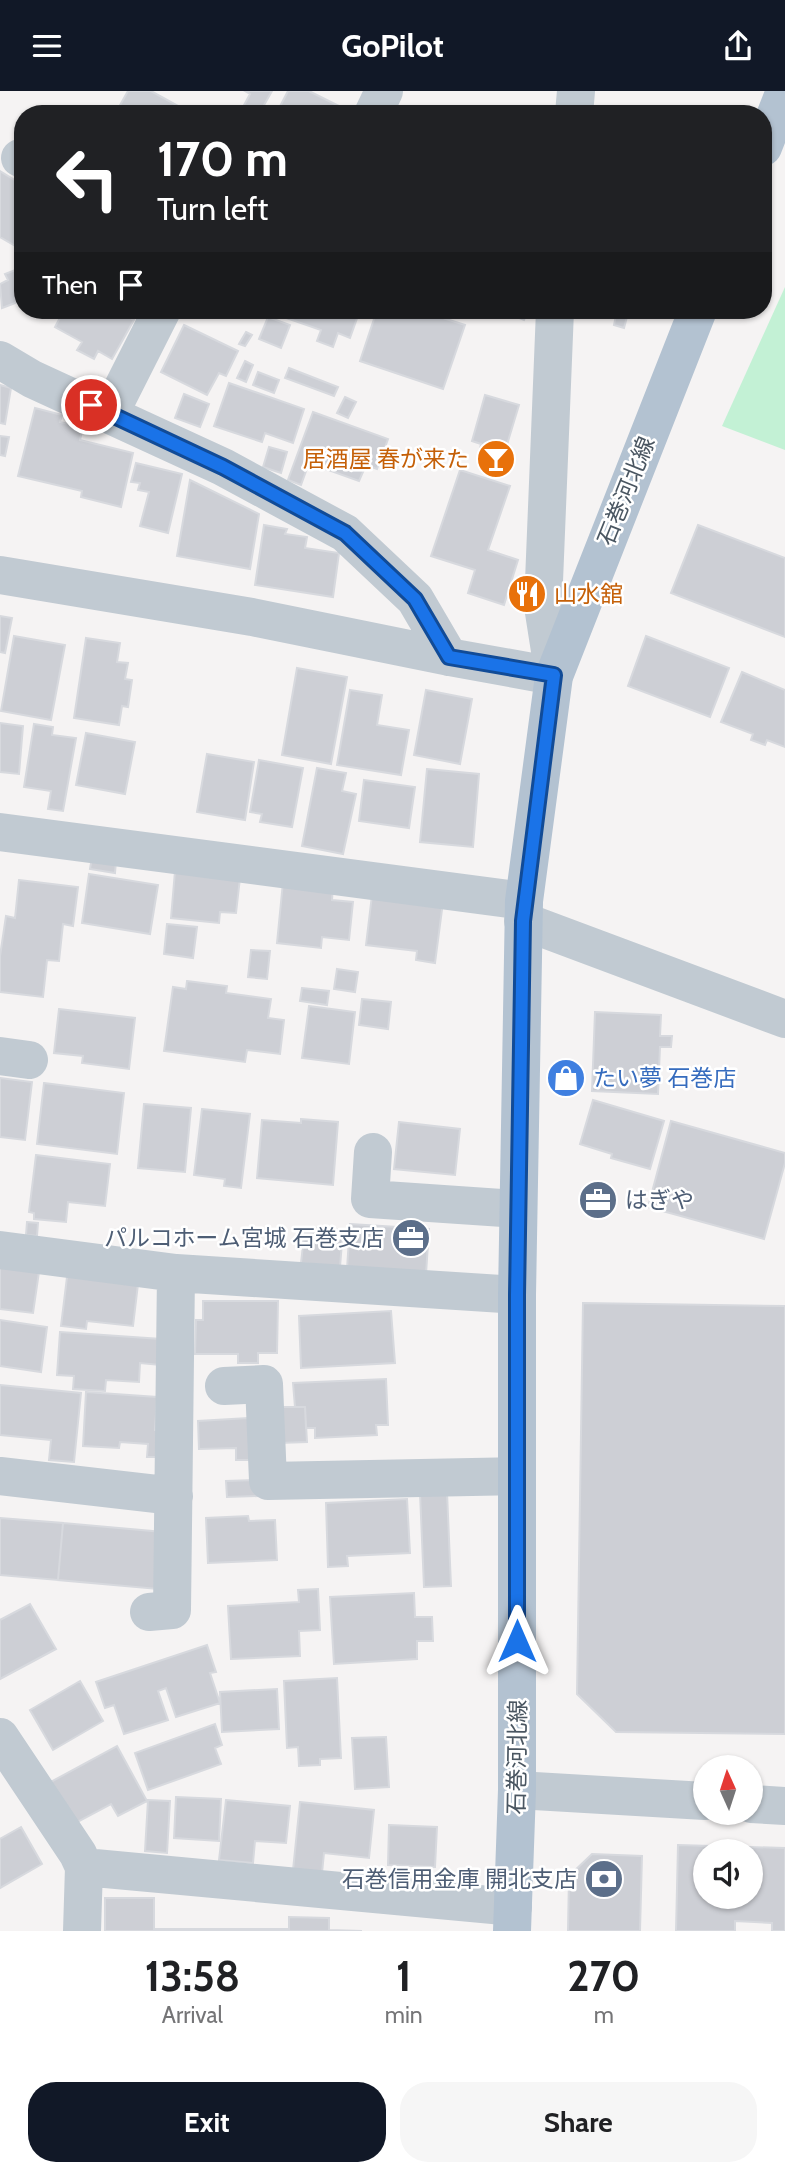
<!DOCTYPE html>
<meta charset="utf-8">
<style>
:root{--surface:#fff;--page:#f6f6f6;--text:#202124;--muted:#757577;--accent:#111827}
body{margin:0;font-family:Cabin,"Noto Sans JP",sans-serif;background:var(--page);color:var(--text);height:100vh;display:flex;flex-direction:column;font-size:26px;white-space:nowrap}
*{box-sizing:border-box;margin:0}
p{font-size:23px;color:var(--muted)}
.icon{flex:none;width:38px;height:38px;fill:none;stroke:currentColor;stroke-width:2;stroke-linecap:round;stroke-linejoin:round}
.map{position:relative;height:1840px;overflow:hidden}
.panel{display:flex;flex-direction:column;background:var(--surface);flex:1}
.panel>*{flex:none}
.banner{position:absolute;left:14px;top:14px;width:758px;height:214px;border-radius:28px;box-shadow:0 2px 5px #0004;background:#202124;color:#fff;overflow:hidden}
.needle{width:46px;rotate:357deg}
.fabs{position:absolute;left:693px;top:1664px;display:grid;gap:14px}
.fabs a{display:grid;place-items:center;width:70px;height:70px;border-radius:50%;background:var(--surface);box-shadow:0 2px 5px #0004;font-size:35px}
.pin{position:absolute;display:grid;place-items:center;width:60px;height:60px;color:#fff;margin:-30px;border:4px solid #fff;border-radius:50%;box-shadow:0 2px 7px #0007}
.me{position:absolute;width:77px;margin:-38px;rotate:0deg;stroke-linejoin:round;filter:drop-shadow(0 0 5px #0008)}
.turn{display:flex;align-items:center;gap:24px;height:147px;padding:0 28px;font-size:32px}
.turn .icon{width:91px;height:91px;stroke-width:2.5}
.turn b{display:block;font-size:49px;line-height:60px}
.then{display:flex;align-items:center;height:66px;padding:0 28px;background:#0003;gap:14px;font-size:26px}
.eta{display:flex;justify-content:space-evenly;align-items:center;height:119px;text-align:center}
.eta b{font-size:42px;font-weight:700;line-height:49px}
.cta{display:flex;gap:14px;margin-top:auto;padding:14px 28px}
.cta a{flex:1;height:80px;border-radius:28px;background:var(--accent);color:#fff;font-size:28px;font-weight:700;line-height:80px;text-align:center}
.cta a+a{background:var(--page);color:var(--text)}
header{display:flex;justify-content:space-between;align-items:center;height:91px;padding:0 28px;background:var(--accent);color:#fff;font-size:32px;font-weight:700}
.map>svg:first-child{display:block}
</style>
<header><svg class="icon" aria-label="menu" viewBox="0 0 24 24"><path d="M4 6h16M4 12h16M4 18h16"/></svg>GoPilot<svg class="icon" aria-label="share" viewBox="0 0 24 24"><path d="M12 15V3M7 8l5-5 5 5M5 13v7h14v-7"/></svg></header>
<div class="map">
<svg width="785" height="1840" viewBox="0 0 785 1840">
<rect width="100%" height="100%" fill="#f5f3f3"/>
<path fill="#c3f1d5" d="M785,196V359L722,335Z"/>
<path fill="#cdcfd5" stroke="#d7d9de" stroke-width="2" fill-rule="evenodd" d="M128,0H151L182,17L178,23H115Z
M245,0H272L259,23L243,16L250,3Z
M288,0H309L341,16L338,23H276Z
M0,80L23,94V147L17,156L0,146Z
M23,176V209L2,217L0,193L8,189L5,183Z
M64,219H115L134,229L112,268L98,260L94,268L77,259L82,251L55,236Z
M276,219H360L350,247L338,242L333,256L317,250L321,239L275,223Z
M377,219H418L465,234L443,298L360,270Z
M500,219H528L524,229Z
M617,219L628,222L624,237L614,234Z
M268,226L290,234L281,257L259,248Z
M184,234L238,260L226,285L219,282L207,304L161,281Z
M246,241L252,244L245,255L239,253Z
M245,270L253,274L246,291L237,287Z
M289,277L338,296L334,305L285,287Z
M258,281L279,289L274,302L253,294Z
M229,292L304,318L293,352L265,342L262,351L214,335Z
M0,294L11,297L5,333L0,332Z
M184,303L209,313L200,336L175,327Z
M485,304L519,314L506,357L493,354L489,365L479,362L481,353L472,350Z
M345,306L356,311L348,327L337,322Z
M35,317L62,324L60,331L83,336L80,349L133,362L121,416L81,406L82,400L18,385Z
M313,321L388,348L377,378L366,374L359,390L309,372L301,394L288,389Z
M0,345L9,346L5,365L0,364Z
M269,356L287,361L281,382L263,376Z
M136,372L182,383L168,442L140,435L149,401L138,399L140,392L131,391Z
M460,379L510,395L488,459L518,469L504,514L468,502L475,479L431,465Z
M190,389L259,423L250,478L177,465Z
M264,434L287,438L285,443L307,446L305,457L339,462L333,506L255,494Z
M698,434L785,467V546L671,502Z
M0,525L12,527L5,562L0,561Z
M14,545L65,554L51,629L1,620Z
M646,545L729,577L710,626L628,595Z
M86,547L120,552L117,571L128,572L125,588L132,589L128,616L122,615L119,634L74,627Z
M297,577L347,586L331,673L282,664Z
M742,581L785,599V656L767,649L765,654L751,649L753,643L721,631Z
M350,599L382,604L377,634L409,639L401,684L337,674Z
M426,599L472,608L460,673L414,664Z
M0,632L23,635L19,683L0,681Z
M34,633L53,636L52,644L76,647L63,720L48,718L51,700L24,696Z
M86,642L135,651L125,703L76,694Z
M207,663L254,671L245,729L197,721Z
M259,669L303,677L292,736L260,731L262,723L250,721Z
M317,677L346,682L342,700L356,703L343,763L302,755Z
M427,678L479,683L473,756L420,751Z
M364,689L415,696L409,737L359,730Z
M92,766L116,770L115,782L90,778Z
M175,780L240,787L236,822L220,821L219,832L171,827Z
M89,783L158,794L150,843L82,832Z
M19,789L78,796L73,835L63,833L59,870L47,869L43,906L0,901V865L6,825L15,827Z
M283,791L333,796L332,809L353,811L349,849L322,846L321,857L277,852Z
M372,804L443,811L435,872L416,869L417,860L366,854Z
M167,833L197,836L193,867L164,863Z
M251,859L270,860L267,888L248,886Z
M337,878L358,881L355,901L334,898Z
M187,890L227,895L226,902L271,908L268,927L284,929L280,963L247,959L245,971L164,960L173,896L186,898Z
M302,897L329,900L327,914L300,910Z
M362,908L391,911L388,938L359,934Z
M309,915L355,921L349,973L302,967Z
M59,918L135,927L129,978L82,972L83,965L54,962Z
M595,921L661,924L660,945H672L671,956H660L658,1003L592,1000Z
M0,987L32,991L25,1049L0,1046Z
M44,992L124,1002L117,1063L37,1053Z
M593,1009L664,1030L650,1078L611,1067L612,1063L580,1053Z
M144,1013L191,1017L185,1081L138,1077Z
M202,1018L250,1023L241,1097L224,1095L225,1088L194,1084Z
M301,1028L338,1031L333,1094L257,1087L262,1029L301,1032Z
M671,1030L785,1062V1072L764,1148L648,1116Z
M399,1031L460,1038L455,1084L394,1078Z
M36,1064L110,1073L105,1115L68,1111L66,1131L34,1128V1122L29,1121Z
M27,1131L38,1132L37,1145L26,1144Z
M350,1133L429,1138L426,1183L347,1178Z
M305,1136L343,1139L340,1176L301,1172Z
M0,1169L40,1174L33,1222L0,1218Z
M68,1178L138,1193L133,1235L87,1230L86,1238L61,1235Z
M203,1210H278L277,1262H258V1272H238V1263H195L196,1229H203Z
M583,1212L785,1215V1643L616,1641L577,1603Z
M391,1220L395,1272L301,1277L299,1225Z
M0,1229L47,1236L41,1281L0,1275Z
M60,1241L161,1248L160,1274L140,1272L139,1291L106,1289L105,1300L73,1298L74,1285L57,1284Z
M386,1288L388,1334H376L377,1344L315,1347V1337H306L305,1316H295L293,1292Z
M0,1294L81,1302L74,1371L49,1369L51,1349L0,1344Z
M86,1301L157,1306L155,1339H160L158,1366H147L148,1353L120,1351L119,1357L83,1355Z
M277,1316H305L307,1351L279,1352Z
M248,1327L256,1369H236V1357L199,1358L198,1330Z
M258,1389V1405L227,1406L226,1390Z
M447,1401L451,1495L424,1496L420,1402Z
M407,1408L410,1462L347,1465L348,1475L328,1476L326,1412Z
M248,1425L249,1430L275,1429L277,1469L208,1472L206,1427Z
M0,1427L63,1432L58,1489L0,1484Z
M63,1432L163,1441L158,1498L58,1489Z
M318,1498L320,1539L299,1540L300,1565L231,1568L228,1515L299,1511L298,1499Z
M414,1502L415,1526H432L433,1550H417V1568L334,1573L330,1506Z
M30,1513L56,1558L0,1588V1529Z
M207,1554L216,1581L210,1582L220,1612L176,1626L166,1597L158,1600L168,1629L124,1643L114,1614L105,1617L96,1591Z
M337,1587L341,1667L320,1668V1674L299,1675L298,1656L287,1657L284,1590Z
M80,1590L103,1630L53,1659L30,1619Z
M277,1598L279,1638L222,1641L220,1601Z
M215,1633L222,1654L215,1657L221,1673L148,1699L135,1662Z
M386,1646L389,1696L355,1698L352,1647Z
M117,1655L147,1710L118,1725L111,1713L70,1735L47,1693Z
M176,1706L221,1708L219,1750L174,1747Z
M148,1709L170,1710L167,1762L145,1760Z
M226,1709L290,1715L286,1752L255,1750L253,1772L219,1769Z
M300,1711L374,1719L369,1767L324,1762L322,1782L293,1779Z
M389,1734L437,1736L435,1776L388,1774Z
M21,1736L42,1773L0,1797V1748Z
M678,1754L785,1757V1840H772V1832L735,1830V1840H676ZM705,1760H751V1806H705Z
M592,1763L642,1765L640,1840H568L569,1785Z
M105,1807H154V1838H289V1826L329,1827V1839L362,1840H105Z"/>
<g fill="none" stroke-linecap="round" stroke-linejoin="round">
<path stroke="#c1cad2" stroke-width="38" d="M373,23L384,0
M574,23L576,0
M20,67L23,68
M0,269L32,288L223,376L345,442L415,508L449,566
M110,322L162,219
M0,484L252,526L449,566L554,585L543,515L555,219
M0,741L524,810
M523,830L785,928
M0,965L29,969
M373,1061L370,1108L518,1118
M0,1159L176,1182L517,1204
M224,1295L264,1293L268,1390L517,1385
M0,1385L174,1405
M149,1521L172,1519L176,1182
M0,1646L78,1763L84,1776L513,1816
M517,1699L705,1710
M751,1713L785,1715
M82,1840L84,1776"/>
<path stroke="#b3c2d1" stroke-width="38" d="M763,56L785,0
M512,1840L517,1699V1204L524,810L554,585L698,219"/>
</g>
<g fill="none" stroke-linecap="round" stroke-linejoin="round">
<defs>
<path id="route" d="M91,314L223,376L345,442L415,508L449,566L554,584L523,830L517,1204V1550"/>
</defs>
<use href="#route" stroke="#114b97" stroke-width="18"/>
<use href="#route" stroke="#1a73e8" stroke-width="12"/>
</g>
<defs>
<symbol id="bar-disc" viewBox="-11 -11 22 22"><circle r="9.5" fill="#e8710a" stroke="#fff"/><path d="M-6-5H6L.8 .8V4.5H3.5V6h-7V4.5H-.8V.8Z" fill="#fff"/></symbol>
<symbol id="restaurant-disc" viewBox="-11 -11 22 22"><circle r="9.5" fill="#e8710a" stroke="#fff"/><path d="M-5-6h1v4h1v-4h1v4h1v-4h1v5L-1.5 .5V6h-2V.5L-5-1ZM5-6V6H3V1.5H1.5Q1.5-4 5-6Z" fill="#fff"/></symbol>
<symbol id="shop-disc" viewBox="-11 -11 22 22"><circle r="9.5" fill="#3f7fe0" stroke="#fff"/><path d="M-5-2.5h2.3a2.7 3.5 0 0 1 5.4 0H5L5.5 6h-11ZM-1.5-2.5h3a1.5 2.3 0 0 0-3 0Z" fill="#fff"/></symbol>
<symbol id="office-disc" viewBox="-11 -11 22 22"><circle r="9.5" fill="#5c6f8a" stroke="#fff"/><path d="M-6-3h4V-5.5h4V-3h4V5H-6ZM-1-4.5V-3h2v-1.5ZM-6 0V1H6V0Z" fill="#fff"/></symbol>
<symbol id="bank-disc" viewBox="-11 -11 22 22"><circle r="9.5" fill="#5c6f8a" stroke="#fff"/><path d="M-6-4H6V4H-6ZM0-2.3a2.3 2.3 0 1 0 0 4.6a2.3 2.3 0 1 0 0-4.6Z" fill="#fff"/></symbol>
</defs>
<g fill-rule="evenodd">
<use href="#bar-disc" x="474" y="346" width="44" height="44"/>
<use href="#restaurant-disc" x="505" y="481" width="44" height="44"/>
<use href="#shop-disc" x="544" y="965" width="44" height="44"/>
<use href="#office-disc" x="576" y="1087" width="44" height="44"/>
<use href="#office-disc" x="389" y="1125" width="44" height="44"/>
<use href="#bank-disc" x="582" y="1766" width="44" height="44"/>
</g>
<g text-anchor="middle" stroke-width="5" stroke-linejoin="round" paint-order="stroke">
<g font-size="23" fill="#c56008" stroke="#fff" text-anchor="end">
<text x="469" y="376">居酒屋 春が来た</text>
<text x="554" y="511" text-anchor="start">山水舘</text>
</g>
<g font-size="23" fill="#4a5661" stroke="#fff">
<text transform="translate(626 400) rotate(-68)" y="8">石巻河北線</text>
<text transform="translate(517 1666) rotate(-89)" y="8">石巻河北線</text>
</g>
<g font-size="23" fill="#366cbe" stroke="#fff" text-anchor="start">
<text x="593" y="995">たい夢 石巻店</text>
</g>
<g font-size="23" fill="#4e5e75" stroke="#fff" text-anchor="end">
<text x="625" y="1117" text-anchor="start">はぎや</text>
<text x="384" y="1155">パルコホーム宮城 石巻支店</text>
<text x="577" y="1796">石巻信用金庫 開北支店</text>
</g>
</g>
</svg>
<div class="fabs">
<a><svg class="needle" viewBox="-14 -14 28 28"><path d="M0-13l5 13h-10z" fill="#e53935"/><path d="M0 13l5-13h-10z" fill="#757577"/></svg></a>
<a><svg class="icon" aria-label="sound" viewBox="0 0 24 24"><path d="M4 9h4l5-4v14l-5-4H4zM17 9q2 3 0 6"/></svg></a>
</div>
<div class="pin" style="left:91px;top:314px;background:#d93025"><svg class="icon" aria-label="arrive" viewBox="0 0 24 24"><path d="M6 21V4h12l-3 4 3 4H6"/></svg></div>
<svg class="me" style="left:517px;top:1550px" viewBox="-20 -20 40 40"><path d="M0-17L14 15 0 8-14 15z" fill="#1a73e8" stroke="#fff" stroke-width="4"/></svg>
<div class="banner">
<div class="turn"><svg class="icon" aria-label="left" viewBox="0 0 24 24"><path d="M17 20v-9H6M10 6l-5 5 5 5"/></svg><div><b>170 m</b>Turn left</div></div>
<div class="then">Then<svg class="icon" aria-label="arrive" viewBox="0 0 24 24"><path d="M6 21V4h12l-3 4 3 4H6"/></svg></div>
</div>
</div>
<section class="panel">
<div class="eta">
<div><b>13:58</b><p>Arrival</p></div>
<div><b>1</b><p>min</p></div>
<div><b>270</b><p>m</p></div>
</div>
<div class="cta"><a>Exit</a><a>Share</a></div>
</section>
